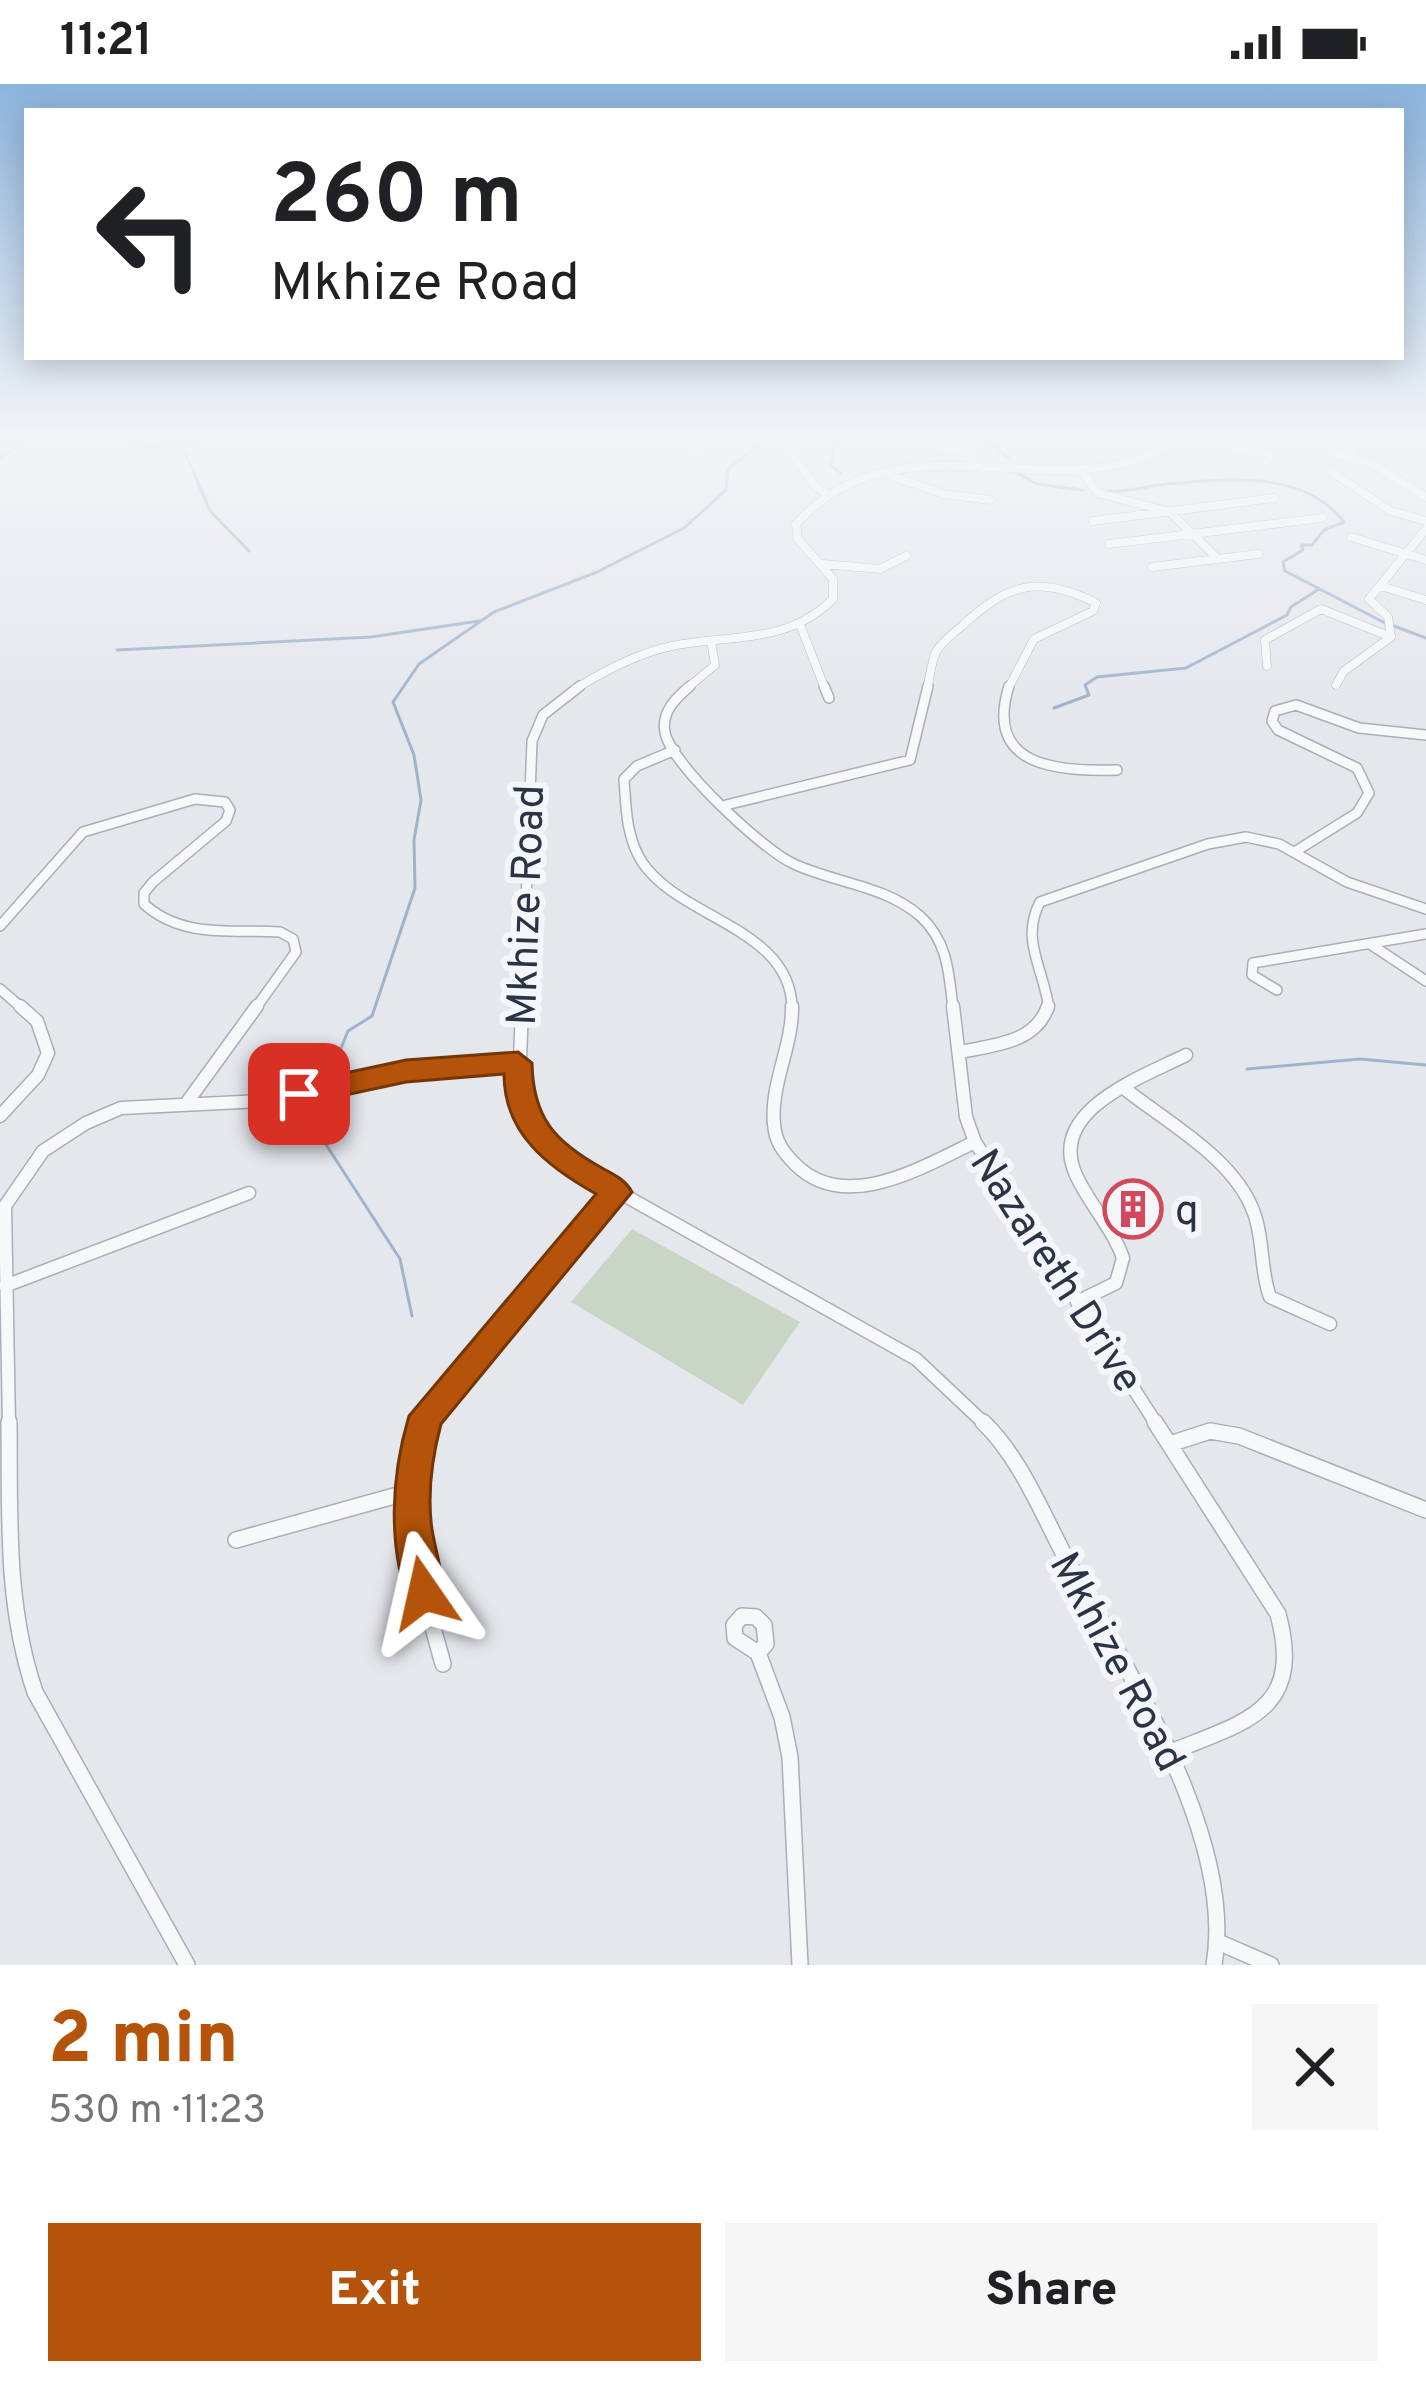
<!DOCTYPE html>
<meta charset="utf-8">
<style>
:root{--surface:#fff;--page:#f6f6f6;--text:#202124;--muted:#757577;--accent:#b45309}
body{margin:0;font-family:Overpass,sans-serif;background:var(--page);color:var(--text);height:100vh;display:flex;flex-direction:column;font-size:45px;white-space:nowrap}
*{box-sizing:border-box;margin:0}
p{font-size:39px;color:var(--muted)}
.icon{flex:none;width:66px;height:66px;fill:none;stroke:currentColor;stroke-width:2;stroke-linecap:round;stroke-linejoin:round}
.map{position:relative;height:1881px;overflow:hidden}
.drawer{display:flex;flex-direction:column;background:var(--surface);flex:1}
.drawer>*{flex:none}
.top-card{position:absolute;left:24px;top:24px;width:1380px;height:252px;border-radius:0px;box-shadow:0 6px 30px #0003;background:#fff;color:var(--text);overflow:hidden}
.pin{position:absolute;display:grid;place-items:center;width:102px;height:102px;color:#fff;margin:-51px;border-radius:24px;box-shadow:0 6px 18px #0006}
.me{position:absolute;width:132px;margin:-66px;rotate:349deg;stroke-linejoin:round;filter:drop-shadow(0 0 9px #0008)}
.turn{display:flex;align-items:center;gap:42px;height:252px;padding:0 48px;font-size:54px}
.turn .icon{width:156px;height:156px;stroke-width:2.5}
.turn b{display:block;font-size:84px;line-height:102px}
.round{display:grid;place-items:center;flex:none;width:126px;height:126px;border-radius:0px;background:var(--page)}
.head{display:flex;align-items:center;justify-content:space-between;height:204px;padding:0 48px}
h1{font-size:72px;font-weight:800;line-height:90px;color:var(--accent)}
.action{display:flex;gap:24px;margin-top:auto;padding:24px 48px}
.action a{flex:1;height:138px;border-radius:0px;background:var(--accent);color:#fff;font-size:48px;font-weight:800;line-height:138px;text-align:center}
.action a+a{background:var(--page);color:var(--text)}
.status{display:flex;justify-content:space-between;align-items:center;height:84px;padding:0 60px;background:var(--surface);direction:ltr}
.status svg{height:33px;fill:currentColor}
.map>svg:first-child{display:block}
</style>
<div class="status"><b>11:21</b><svg viewBox="0 0 49 12"><path d="M0 12V9h3v3zM5 12V6h3v6zM10 12V3h3v9zM15 12V0h3v12zM26 1h20v11H26zM47 4h2v5h-2z"/></svg></div>
<div class="map">
<svg width="1426" height="1881" viewBox="0 0 1426 1881">
<rect width="100%" height="100%" fill="#e4e7ec"/>
<path fill="#c9d6c5" d="M632,1145L800,1238L743,1321L571,1218Z"/>
<g fill="none" stroke-linecap="round" stroke-linejoin="round">
<path stroke="#9fb4cc" stroke-width="3" d="M836,357L830,381L841,389
M988,357L1011,376
M0,359L19,357
M182,361L210,427L249,467
M0,374L26,357
M1016,388L1037,400L1083,406
M1108,407C1128,409 1145,402 1165,400C1225,396 1302,384 1344,438L1324,446L1312,461H1301L1303,466L1283,478L1285,487L1387,540
M1394,542L1426,554
M117,566L371,553L479,537
M1054,624L1089,611L1085,601L1097,593L1186,584L1287,531L1291,523L1319,505
M1247,985L1360,975L1426,981
M326,1001L348,947L372,932L415,804L414,756L421,716L414,671L393,618L419,580L494,528L597,488L684,444L726,406L728,385L763,357
M323,1010L314,1042L400,1175L412,1232"/>
<path fill="#9fb4cc" fill-rule="evenodd" d="M122,357H214L146,365Z"/>
<defs>
<path id="minor-far3" d="M680,357L695,369L714,357
M784,357L815,402L827,410
M907,357L967,369L984,385
M1197,357L1271,371L1266,377
M1337,357L1353,368L1347,370
M1290,365L1294,357
M1335,370L1370,379L1426,413
M1080,386L1098,409L1170,428L1218,475
M1330,387L1391,427L1426,437
M889,391L944,410L990,416
M1093,437L1274,414
M1351,453L1426,476
M1109,460L1322,434
M823,480L880,485L906,472
M1152,483L1258,470
M1381,502L1426,516
M801,543L825,605
M1267,582L1265,556L1321,525L1391,553
M1336,601L1344,587L1391,553L1388,533L1369,515L1426,445
M575,605C604,587 638,569 672,562C731,550 787,561 833,515V495L798,455L796,440C902,323 1062,432 1176,357
M686,605L715,581L711,557
M927,605C930,593 931,579 936,568C941,558 954,549 962,542C1007,500 1038,490 1096,519L1093,527L1034,555L1008,605"/>
<path id="minor-far2" d="M690,602C676,614 661,628 665,648C670,679 762,765 792,779C833,799 885,801 920,832C948,857 949,890 953,925
M824,602L829,614
M1009,602C984,682 1056,688 1117,686
M675,666L637,682L624,695C626,723 626,753 642,778C680,835 792,844 792,925
M726,721L910,676L928,602
M1296,767L1357,729L1369,709L1357,684L1278,646L1272,637L1275,627L1296,621L1359,644L1426,651
M0,842L83,748L195,715L225,718L230,726L226,737L153,798L144,809V820C183,855 231,845 280,848L293,855L296,868L255,925
M1370,860L1426,897
M0,905L23,925
M1277,906L1252,891L1253,879L1426,850
M522,925L532,657L543,631L580,602
M1049,925C1044,885 1020,856 1040,818L1208,760L1246,753L1279,760L1347,798L1426,825"/>
<path id="minor-far1" d="M522,922L519,1003L531,1045L574,1083L916,1275L986,1341
M792,922C793,962 770,1000 774,1040C775,1057 783,1068 795,1080C845,1131 924,1082 975,1058
M953,922L966,1033L975,1058L1157,1341
M960,968C994,961 1036,959 1048,922
M1125,1005C1168,1039 1235,1075 1254,1129C1264,1156 1260,1186 1270,1213L1330,1240
M188,1017L257,922
M0,1032L38,991L48,969L37,937L20,922
M5,1202L249,1109
M1077,1218L1116,1199L1123,1174C1112,1143 1089,1120 1076,1091C1046,1026 1143,993 1186,971
M9,1341L5,1122L43,1067L86,1039L121,1024L260,1017L406,987L518,979
M423,1341L440,1313L617,1108"/>
<path id="minor" d="M9,1338C10,1430 5,1520 35,1608L187,1881
M425,1338C394,1416 422,1503 443,1580
M983,1338C1021,1374 1044,1434 1069,1480C1127,1588 1236,1754 1214,1881
M1155,1338L1278,1530C1304,1627 1247,1637 1171,1668
M1170,1360L1210,1347L1239,1352L1426,1426
M236,1456L412,1407
M742,1532L756,1533L764,1541L766,1560L758,1569L735,1554L734,1541Z
M758,1569L782,1633L790,1673L800,1881
M1218,1858L1271,1881"/>
</defs>
<use href="#minor-far3" stroke="#a9aeb7" stroke-width="9"/>
<use href="#minor-far2" stroke="#a9aeb7" stroke-width="12"/>
<use href="#minor-far1" stroke="#a9aeb7" stroke-width="15"/>
<use href="#minor" stroke="#a9aeb7" stroke-width="18"/>
<use href="#minor-far3" stroke="#f7f8fa" stroke-width="8"/>
<use href="#minor-far2" stroke="#f7f8fa" stroke-width="9"/>
<use href="#minor-far1" stroke="#f7f8fa" stroke-width="12"/>
<use href="#minor" stroke="#f7f8fa" stroke-width="15"/>
</g>
<linearGradient id="sky" x2="0" y2="1"><stop stop-color="#8bb4dd"/><stop offset="0.57" stop-color="#f3f4f6"/><stop offset="1" stop-color="#f3f4f6" stop-opacity="0"/></linearGradient>
<rect width="1426" height="621" fill="url(#sky)"/>
<path fill="#b45309" stroke="#753606" stroke-width="3" d="M518,968L532,979C533,1034 555,1058 602,1084C614,1091 625,1095 632,1108L441,1340C433,1370 428,1406 431,1437C433,1465 449,1496 438,1523L424,1528L411,1523C387,1464 391,1392 409,1332L596,1110C548,1083 504,1050 504,990L406,998L299,1021L289,1018L284,1010L289,1002L299,999L406,976Z"/>
<defs>
<symbol id="building-ring" viewBox="-11 -11 22 22"><circle r="9.5" fill="#f4f6f9" stroke="#d1495b" stroke-width="1.5"/><path d="M-4-6H4V6H1V3H-1V6H-4ZM-2.5-4.3h1.7v1.8h-1.7ZM.8-4.3h1.7v1.8H.8ZM-2.5-1h1.7V.8h-1.7ZM.8-1h1.7V.8H.8Z" fill="#d1495b"/></symbol>
</defs>
<g fill-rule="evenodd">
<use href="#building-ring" x="1100" y="1092" width="66" height="66"/>
</g>
<g text-anchor="middle" stroke-width="12" stroke-linejoin="round" paint-order="stroke">
<g font-size="42" fill="#2b3445" stroke="#f4f6f9">
<text transform="translate(524 821) rotate(-88)" y="15">Mkhize Road</text>
<text transform="translate(1058 1186) rotate(57)" y="15">Nazareth Drive</text>
<text transform="translate(1119 1577) rotate(62)" y="15">Mkhize Road</text>
</g>
<g font-size="42" fill="#2b3445" stroke="#f4f6f9" text-anchor="start">
<text x="1175" y="1140">q</text>
</g>
</g>
</svg>
<div class="pin" style="left:299px;top:1010px;background:#d93025"><svg class="icon" aria-label="arrive" viewBox="0 0 24 24"><path d="M6 21V4h12l-3 4 3 4H6"/></svg></div>
<svg class="me" style="left:424px;top:1509px" viewBox="-20 -20 40 40"><path d="M0-17L14 15 0 8-14 15z" fill="#b45309" stroke="#fff" stroke-width="4"/></svg>
<div class="top-card">
<div class="turn"><svg class="icon" aria-label="left" viewBox="0 0 24 24"><path d="M17 20v-9H6M10 6l-5 5 5 5"/></svg><div><b>260 m</b>Mkhize Road</div></div>
</div>
</div>
<section class="drawer">
<div class="head"><div><h1>2 min</h1><p>530 m · 11:23</p></div><a class="round"><svg class="icon" aria-label="close" viewBox="0 0 24 24"><path d="M6 6l12 12M18 6L6 18"/></svg></a></div>
<div class="action"><a>Exit</a><a>Share</a></div>
</section>
